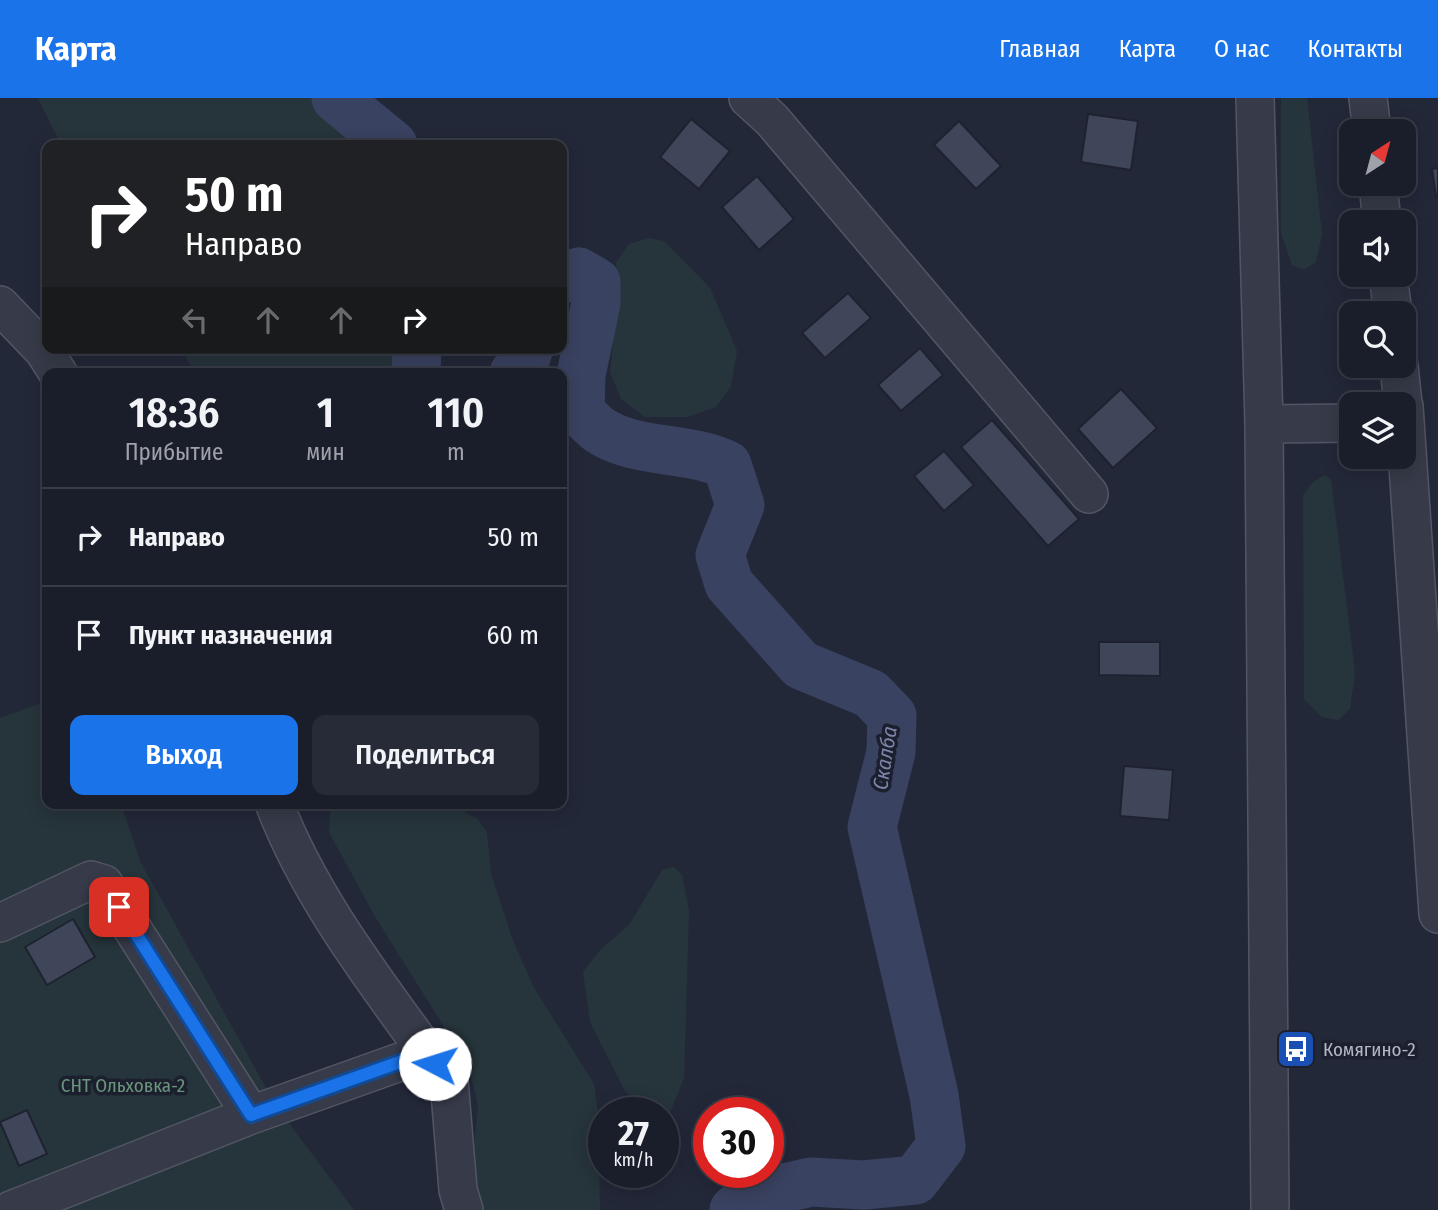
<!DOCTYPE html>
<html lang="ru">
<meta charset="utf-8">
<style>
:root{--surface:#1a1e2b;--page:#272b37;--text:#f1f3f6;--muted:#9fa2a9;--line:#383c47;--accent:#1a73e8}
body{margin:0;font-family:"Fira Sans Condensed",sans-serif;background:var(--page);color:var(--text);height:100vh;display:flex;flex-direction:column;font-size:26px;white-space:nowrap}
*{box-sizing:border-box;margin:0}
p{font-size:23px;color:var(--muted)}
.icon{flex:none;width:38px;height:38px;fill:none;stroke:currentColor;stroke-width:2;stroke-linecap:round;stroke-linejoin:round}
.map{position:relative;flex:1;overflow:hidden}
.panel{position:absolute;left:42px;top:270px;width:525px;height:441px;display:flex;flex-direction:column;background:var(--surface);border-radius:14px;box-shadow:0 4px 18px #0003,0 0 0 2px var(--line)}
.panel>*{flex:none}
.top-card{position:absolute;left:42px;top:42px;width:525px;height:214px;border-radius:14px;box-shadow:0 4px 18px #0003,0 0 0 2px var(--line);background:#202124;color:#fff;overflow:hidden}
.needle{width:46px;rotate:36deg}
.fabs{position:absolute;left:1339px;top:21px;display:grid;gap:14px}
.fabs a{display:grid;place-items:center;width:77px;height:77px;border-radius:14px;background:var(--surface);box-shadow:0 4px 18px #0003,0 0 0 2px var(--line);font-size:35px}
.speed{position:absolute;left:588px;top:999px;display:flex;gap:14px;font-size:35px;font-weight:700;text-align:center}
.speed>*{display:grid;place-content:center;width:91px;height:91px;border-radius:50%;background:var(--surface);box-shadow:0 4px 18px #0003,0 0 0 2px var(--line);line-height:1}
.speed small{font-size:18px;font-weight:400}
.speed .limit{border:10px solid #d22;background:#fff;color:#111}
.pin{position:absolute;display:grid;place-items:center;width:60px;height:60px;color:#fff;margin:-30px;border-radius:14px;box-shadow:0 4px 10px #0006}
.me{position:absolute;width:77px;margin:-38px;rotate:275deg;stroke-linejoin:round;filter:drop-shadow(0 0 5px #0008)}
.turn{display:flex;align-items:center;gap:24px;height:147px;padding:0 28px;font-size:32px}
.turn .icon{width:91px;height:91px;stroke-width:2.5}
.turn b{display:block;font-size:49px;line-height:60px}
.lanes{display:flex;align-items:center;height:66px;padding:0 28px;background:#0003;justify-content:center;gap:35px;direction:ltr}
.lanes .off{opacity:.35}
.eta{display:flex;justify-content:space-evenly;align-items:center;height:119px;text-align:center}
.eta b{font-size:42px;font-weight:600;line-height:49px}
.cta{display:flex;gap:14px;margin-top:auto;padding:14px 28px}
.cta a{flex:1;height:80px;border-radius:14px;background:var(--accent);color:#fff;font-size:28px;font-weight:600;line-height:80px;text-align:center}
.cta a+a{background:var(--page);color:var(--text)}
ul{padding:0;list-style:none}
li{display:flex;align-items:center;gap:21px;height:98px;padding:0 28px;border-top:2px solid var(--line)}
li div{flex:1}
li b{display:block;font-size:26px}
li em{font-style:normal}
header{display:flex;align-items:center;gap:42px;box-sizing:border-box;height:98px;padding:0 35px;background:var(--accent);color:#fff}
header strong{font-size:33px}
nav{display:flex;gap:38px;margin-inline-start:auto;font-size:24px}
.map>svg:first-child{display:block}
</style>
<header>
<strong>Карта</strong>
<nav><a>Главная</a><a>Карта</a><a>О нас</a><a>Контакты</a></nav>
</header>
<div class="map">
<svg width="1438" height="1112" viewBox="0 0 1438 1112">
<rect width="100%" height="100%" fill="#232839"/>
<path fill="#26353b" d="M38,0H317L359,47H61Z
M1281,0H1307L1322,136L1316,164L1304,172L1292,167L1281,135Z
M649,140L664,143L710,190L737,253L731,288L716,309L688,319H645L621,301L610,274L617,207L616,165L629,146Z
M180,250H400L401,275H196Z
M1325,377L1331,382L1355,575L1350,611L1338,622L1322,619L1304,601L1303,397L1313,384Z
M47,603V705H121L140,763L276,1008L354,1112H0V620Z
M331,705H446L478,721L487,735L491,776L512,840L533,888L594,986L598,1015L600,1112H483L477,1095L474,1050L478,1007L468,967L374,817L329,734Z
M674,769L682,777L689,813L684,980L669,1017L650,1015L625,993L590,924L583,874L600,852L629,827L662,772Z"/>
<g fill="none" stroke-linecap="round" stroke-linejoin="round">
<path stroke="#3a4261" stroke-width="49" d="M336,0L393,47
M562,181L579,174L596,184V205L581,277L580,314C587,320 593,328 601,333C637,356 688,348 727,367L740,407L720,457L729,486L801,567L871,596L892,618L891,654L872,729L934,997L941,1048L915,1082L864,1087L811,1084L750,1098L734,1112
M416,275L417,250
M514,275L525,262L529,250"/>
</g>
<path fill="#404659" stroke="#1e2230" stroke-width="2" d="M1088,16L1138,23L1131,72L1081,64Z
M691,21L730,53L699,91L660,59Z
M959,23L1001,68L976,91L934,47Z
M1438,70V98L1436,99L1432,71Z
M757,78L794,121L759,152L722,109Z
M848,195L871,220L825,260L802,235Z
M920,250L943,277L901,313L878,287Z
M1121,291L1157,330L1113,370L1078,331Z
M992,322L1079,421L1048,448L961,349Z
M944,353L974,387L944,413L914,378Z
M1099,544H1160V578L1099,577Z
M1124,668L1173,672L1169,722L1120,718Z
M73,821L95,859L47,887L25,849Z
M27,1012L47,1056L19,1068L0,1024Z"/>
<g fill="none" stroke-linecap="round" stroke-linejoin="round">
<defs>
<path id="minor" d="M748,0L772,22L1089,396
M1255,0L1264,326L1270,1112
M1368,0L1372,33
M1378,86L1382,124
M1388,177L1393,215
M0,207L44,253L58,275
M1399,268L1403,306
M1404,308L1438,816
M1264,326L1351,325
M274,705C310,800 376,884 435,966
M0,825L91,782L104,786L251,1017
M11,1112L251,1017L414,959L435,966L449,982L458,1092L464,1112"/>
</defs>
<use href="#minor" stroke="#525664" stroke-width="40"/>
<use href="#minor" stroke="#373b49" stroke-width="37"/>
</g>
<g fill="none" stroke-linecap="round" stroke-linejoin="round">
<defs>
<path id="route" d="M119,809L251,1017L414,959L435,966"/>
</defs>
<use href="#route" stroke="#114b97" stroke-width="18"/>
<use href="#route" stroke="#1a73e8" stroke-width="12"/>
</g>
<defs>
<symbol id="bus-square" viewBox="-11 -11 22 22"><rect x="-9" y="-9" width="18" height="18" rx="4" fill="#1a4fb4" stroke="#1c202e"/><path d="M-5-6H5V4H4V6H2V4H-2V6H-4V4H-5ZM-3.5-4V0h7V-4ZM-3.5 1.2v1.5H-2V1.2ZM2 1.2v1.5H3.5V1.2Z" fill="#fff"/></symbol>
</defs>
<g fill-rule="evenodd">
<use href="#bus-square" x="1274" y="929" width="44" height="44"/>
</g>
<g text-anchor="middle" stroke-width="7" stroke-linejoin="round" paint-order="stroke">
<g font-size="19" fill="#b2b6c5" stroke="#1c202e" text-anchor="start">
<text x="1323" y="958">Комягино-2</text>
</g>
<g font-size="19" fill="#6a957c" stroke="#1c202e">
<text x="123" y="994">СНТ Ольховка-2</text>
</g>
<g font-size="21" font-style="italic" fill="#7c86ab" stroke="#1c202e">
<text transform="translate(885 660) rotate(-81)" y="7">Скалба</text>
</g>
</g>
</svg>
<div class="fabs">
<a><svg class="needle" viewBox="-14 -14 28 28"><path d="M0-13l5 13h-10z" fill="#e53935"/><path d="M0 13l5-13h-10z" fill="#9fa2a9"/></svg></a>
<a><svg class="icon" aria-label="sound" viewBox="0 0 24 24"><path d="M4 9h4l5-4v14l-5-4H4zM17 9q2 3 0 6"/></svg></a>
<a><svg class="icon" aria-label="search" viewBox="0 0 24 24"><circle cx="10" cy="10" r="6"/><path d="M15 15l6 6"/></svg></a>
<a><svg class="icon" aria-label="layers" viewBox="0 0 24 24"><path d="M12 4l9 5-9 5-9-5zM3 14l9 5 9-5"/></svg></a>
</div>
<div class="speed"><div>27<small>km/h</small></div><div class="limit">30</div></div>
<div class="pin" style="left:119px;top:809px;background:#d93025"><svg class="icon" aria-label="arrive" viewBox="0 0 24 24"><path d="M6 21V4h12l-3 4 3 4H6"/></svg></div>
<svg class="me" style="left:435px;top:966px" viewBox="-20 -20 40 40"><circle r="19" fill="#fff"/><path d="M0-13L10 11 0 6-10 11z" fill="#1a73e8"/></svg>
<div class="top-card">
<div class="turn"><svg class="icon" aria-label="right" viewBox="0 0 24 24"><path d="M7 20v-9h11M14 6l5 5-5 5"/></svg><div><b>50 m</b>Направо</div></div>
<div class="lanes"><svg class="icon off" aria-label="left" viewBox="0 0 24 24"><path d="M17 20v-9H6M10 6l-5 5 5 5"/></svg><svg class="icon off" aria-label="ahead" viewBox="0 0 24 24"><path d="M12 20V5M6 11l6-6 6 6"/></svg><svg class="icon off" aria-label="ahead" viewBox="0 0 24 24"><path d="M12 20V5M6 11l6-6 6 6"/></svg><svg class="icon" aria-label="right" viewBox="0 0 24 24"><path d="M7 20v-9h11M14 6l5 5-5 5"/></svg></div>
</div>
<section class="panel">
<div class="eta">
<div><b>18:36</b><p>Прибытие</p></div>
<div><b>1</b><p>мин</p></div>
<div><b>110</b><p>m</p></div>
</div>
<ul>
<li><svg class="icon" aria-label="right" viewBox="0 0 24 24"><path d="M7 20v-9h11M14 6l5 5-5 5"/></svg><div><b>Направо</b></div><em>50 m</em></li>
<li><svg class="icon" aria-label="arrive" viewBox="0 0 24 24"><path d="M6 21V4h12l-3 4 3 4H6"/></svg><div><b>Пункт назначения</b></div><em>60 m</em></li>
</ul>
<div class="cta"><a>Выход</a><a>Поделиться</a></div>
</section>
</div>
